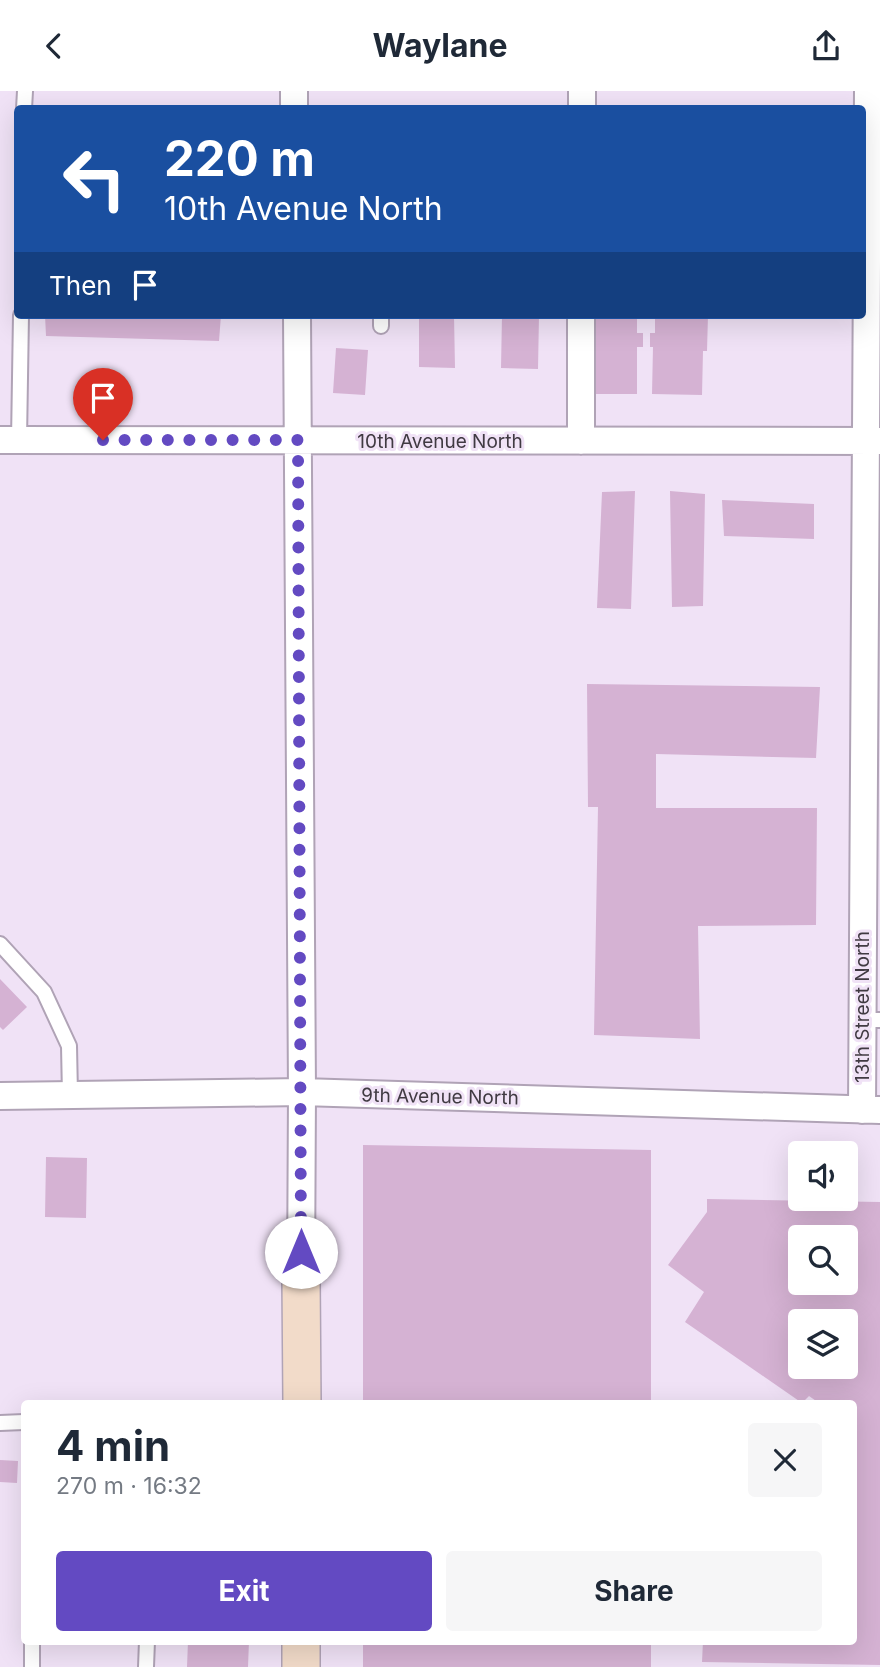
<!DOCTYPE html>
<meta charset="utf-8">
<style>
:root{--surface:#fff;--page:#f6f6f7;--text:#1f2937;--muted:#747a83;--accent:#634ac2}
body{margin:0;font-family:Inter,sans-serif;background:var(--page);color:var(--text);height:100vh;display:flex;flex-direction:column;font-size:26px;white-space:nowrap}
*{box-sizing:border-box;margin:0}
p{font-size:23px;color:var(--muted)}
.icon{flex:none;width:38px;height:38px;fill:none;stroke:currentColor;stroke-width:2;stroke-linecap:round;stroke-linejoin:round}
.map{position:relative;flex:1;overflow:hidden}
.side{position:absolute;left:21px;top:1309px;width:836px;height:245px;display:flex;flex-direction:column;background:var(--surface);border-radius:7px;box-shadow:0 7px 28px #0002}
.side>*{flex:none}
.top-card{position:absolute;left:14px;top:14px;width:852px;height:214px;border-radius:7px;box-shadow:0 7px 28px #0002;background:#1a4fa0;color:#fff;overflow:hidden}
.buttons{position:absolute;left:788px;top:1050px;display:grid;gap:14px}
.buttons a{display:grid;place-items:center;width:70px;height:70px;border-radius:7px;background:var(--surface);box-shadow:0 7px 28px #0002;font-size:35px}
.pin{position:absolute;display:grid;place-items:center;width:60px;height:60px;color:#fff;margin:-72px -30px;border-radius:50% 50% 50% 0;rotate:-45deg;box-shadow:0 0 7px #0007}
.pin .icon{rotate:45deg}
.me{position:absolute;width:77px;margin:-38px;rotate:0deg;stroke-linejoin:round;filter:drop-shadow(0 0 5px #0008)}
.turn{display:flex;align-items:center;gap:24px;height:147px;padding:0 35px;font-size:32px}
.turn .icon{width:91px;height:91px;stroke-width:2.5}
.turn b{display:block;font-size:49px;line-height:60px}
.then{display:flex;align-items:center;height:66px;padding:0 35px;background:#0003;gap:14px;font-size:26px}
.round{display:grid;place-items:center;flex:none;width:74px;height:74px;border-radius:7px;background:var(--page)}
.headline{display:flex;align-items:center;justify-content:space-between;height:119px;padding:0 35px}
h1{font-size:42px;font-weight:700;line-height:52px}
.cta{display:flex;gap:14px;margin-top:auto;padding:14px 35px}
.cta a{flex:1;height:80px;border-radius:7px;background:var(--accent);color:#fff;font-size:28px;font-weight:700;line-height:80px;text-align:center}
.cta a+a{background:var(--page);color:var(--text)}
header{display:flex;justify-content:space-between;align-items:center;height:91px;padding:0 35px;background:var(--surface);font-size:32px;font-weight:700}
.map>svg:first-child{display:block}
</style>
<header><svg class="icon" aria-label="back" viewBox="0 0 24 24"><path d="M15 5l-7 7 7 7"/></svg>Waylane<svg class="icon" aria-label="share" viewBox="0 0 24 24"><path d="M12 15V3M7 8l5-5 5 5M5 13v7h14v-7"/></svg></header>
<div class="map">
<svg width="880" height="1576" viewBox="0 0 880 1576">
<rect width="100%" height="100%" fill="#f0e2f6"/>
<path fill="#d5b2d3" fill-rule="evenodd" d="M45,224H221L219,250L46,245Z
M419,224H454L455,277L419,276Z
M502,224H539L538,278L501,277Z
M591,224H608V227H617V224H637V242H643V256H637V303H592Z
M655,224H708L707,260H703L702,304L652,303L653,256H650V242H655Z
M336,257L368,259L365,304L333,302Z
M635,400L631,518L597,517L602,401Z
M670,400L705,403L703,515L672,516Z
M722,409L814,413V448L724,445Z
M587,593L820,596L816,667L656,663V717H817L816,834L698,835L700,948L594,944L598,716H588Z
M0,888L27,916L3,939L0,936Z
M363,1054L651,1059V1312H363Z
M46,1066L87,1067L86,1127L45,1126Z
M707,1108L880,1111V1574L702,1571L703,1550H854V1312H819L809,1305L802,1312L685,1231L704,1201L668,1174L707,1121ZM800,1146H845V1192H800ZM800,1230H845V1276H800Z
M0,1369L18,1370L17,1392L0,1391Z
M188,1550H249L248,1576H187Z
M363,1550H651V1576H363Z"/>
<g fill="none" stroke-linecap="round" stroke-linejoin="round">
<defs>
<path id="lane" d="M24,18L25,0
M381,224V235
M19,349L21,224
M0,853L44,901L69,955L70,1004
M862,929H880
M0,1332L24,1331
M32,1576V1550
M146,1576L147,1550"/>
<path id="street" d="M294,0V18
M582,18V0
M297,224L302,1001L301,1188
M0,349L880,350
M581,350V224
M0,1005L302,1001L880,1019
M862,1019L868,0"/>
<path id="secondary" d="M301,1188L302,1312
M301,1576V1550"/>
</defs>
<use href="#lane" stroke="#b0a3b6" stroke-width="18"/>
<use href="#street" stroke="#b0a3b6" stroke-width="30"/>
<use href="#secondary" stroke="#b0a3b6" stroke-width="40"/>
<use href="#lane" stroke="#fff" stroke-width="14"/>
<use href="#street" stroke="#fff" stroke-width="26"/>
<use href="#secondary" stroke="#f2dbc9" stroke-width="37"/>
</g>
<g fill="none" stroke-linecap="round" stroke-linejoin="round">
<path stroke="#634ac2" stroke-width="12" stroke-dasharray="0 21.6" d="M103,349H298L301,1161"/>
</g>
<g text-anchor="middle" stroke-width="6" stroke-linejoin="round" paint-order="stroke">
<g font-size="19" fill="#403a42" stroke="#f0e2f6">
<text x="440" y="357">10th Avenue North</text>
<text transform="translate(862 916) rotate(-90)" y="7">13th Street North</text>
<text transform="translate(440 1005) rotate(1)" y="7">9th Avenue North</text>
</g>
</g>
</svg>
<div class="buttons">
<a><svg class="icon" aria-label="sound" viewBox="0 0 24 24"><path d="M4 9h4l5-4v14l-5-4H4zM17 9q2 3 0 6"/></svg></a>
<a><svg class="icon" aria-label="search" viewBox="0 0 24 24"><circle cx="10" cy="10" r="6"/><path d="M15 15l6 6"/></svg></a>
<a><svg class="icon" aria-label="layers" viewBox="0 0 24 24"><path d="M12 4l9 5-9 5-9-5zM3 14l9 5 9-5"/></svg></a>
</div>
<div class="pin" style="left:103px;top:349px;background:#d93025"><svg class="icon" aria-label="arrive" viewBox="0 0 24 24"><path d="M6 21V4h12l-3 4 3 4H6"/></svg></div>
<svg class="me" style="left:301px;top:1161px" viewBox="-20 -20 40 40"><circle r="19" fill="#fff"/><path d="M0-13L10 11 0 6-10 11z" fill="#634ac2"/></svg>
<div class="top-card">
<div class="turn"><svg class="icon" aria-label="left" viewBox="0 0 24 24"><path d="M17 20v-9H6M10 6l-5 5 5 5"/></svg><div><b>220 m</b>10th Avenue North</div></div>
<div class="then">Then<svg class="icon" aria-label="arrive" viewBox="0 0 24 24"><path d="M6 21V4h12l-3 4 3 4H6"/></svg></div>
</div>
<section class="side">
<div class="headline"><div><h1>4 min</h1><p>270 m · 16:32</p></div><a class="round"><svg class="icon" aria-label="close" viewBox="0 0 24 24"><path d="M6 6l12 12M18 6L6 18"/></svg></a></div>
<div class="cta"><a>Exit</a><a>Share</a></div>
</section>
</div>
